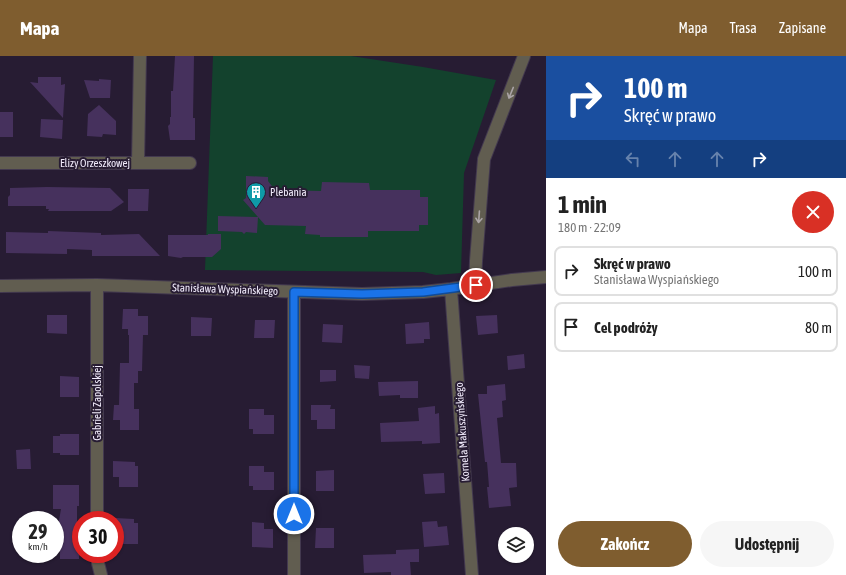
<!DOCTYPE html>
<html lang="pl">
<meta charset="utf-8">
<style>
:root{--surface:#fff;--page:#f6f6f6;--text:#222;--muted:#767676;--line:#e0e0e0;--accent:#7f5d2f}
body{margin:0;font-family:"Asap Condensed",sans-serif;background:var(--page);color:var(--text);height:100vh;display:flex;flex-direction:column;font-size:15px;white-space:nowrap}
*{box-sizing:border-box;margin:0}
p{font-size:13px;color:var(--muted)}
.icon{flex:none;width:22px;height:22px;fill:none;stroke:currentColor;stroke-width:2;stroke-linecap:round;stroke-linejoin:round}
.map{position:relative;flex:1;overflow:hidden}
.sheet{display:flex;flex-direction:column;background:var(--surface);width:300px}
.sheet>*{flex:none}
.banner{background:#1a4fa0;color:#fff;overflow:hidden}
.controls{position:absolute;left:498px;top:471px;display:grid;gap:8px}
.controls a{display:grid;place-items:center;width:36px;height:36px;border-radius:50%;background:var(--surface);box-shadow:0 1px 3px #0004;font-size:20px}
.speed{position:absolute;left:12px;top:455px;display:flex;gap:8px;font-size:20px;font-weight:700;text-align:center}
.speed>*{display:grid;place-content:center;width:52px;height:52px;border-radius:50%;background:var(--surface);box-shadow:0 1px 3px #0004;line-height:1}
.speed small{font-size:10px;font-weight:400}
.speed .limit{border:6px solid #d22;background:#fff;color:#111}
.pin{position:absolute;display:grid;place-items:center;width:34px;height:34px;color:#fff;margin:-17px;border:2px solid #fff;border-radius:50%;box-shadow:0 1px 4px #0007}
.me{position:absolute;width:44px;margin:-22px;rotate:0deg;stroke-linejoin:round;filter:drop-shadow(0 0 3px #0008)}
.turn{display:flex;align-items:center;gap:14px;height:84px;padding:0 12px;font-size:18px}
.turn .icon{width:52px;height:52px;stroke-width:2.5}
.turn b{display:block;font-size:28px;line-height:34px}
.lanes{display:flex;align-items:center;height:38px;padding:0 12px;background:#0003;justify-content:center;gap:20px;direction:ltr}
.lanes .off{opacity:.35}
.round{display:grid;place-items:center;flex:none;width:42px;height:42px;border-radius:21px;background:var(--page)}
.overview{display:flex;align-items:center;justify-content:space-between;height:68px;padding:0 12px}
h1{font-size:24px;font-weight:700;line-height:30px}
.button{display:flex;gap:8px;margin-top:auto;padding:8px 12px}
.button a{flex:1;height:46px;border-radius:24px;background:var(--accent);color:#fff;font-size:16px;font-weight:700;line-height:46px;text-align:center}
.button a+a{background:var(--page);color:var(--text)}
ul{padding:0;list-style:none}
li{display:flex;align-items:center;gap:12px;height:50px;margin:0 8px 6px;padding:0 4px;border:2px solid var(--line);border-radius:8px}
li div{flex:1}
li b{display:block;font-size:15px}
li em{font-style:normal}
header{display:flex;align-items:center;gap:24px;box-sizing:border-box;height:56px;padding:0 20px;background:var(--accent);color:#fff}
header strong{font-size:19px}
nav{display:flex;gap:22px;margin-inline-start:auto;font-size:14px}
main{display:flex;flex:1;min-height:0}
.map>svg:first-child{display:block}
</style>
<header>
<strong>Mapa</strong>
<nav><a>Mapa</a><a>Trasa</a><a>Zapisane</a></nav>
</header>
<main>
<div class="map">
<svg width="546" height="519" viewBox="0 0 546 519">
<rect width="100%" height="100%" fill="#271c33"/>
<path fill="#13422d" d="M213,0H351L423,11L496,24L464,117L461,217L436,219L423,216L205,214Z"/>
<path fill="#46315d" d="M175,0H194L193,62H195V84H170L168,70L170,68V61H171V35H173Z
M38,21H61V29L65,28L63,62L30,26L38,27Z
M99,23L111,24L110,42H90L84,24L99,25Z
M99,49L116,65V79L103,78L102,81L87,80L88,58Z
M0,56H13V81H0Z
M41,63L63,64L62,83L40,81Z
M246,120L268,121V125L275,134L321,135L322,126L369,127L370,134H420V141H428V169H419V175H368V181H320V179L305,178L306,170L265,169L243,144L246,142Z
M47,131L110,132L124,146L111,155H48L49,153H46V150H8V141L10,139V132Z
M128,133H149L148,155H128Z
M218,160L258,161L257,177L246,176L244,178L242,176L218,175Z
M48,175L101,177V179L139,178L160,200H92V194L67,193V198L6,197V176L48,177Z
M208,178H221V193L212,201H183L181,202L168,200V179H208Z
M123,253H138V260H148V279H143L142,315H138V327H134V353H139V374H120V364H113L114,349H119L120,307H129V279H128V273H122Z
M47,259H67V278L47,277Z
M497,259L498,277L478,279L476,260Z
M191,261L212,262L211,280H191Z
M255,264H275L274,282H254Z
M429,266L430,283H424V287L406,288L405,268Z
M323,268L343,269L342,287L322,286Z
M524,298L525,312L508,314L507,300Z
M354,309L370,310L369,323L355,322Z
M320,314H336V325L320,326Z
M60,320L79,321V341H60Z
M418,325V342H400V339L379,340L378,326Z
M505,328L506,344L502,345L503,361L497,362L501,407H516L517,431L509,432L511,450L489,452L487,431H489L487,406H485L478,338H487V330Z
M311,349H331L330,353H335V373H317V364H311Z
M435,350V358L439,357L440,387L422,388V385L381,386L380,367L419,365L418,352Z
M249,353H264V359H274V378H253V373H249Z
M60,378H79V399H60V397H53V380H60Z
M30,393L31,413H17L16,394Z
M113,405L135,406V410H138V431H119V421H113Z
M249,410H264V416H274V434H253V430H249Z
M334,414V435H316V415Z
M444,417L445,437L425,438L423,418Z
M53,429H79V450H77V482H79V503H60V486L56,482L61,453H53Z
M115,462L134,463V467H138V488H120V478H115Z
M437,465L438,471L447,470L449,489L424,491L422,466Z
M252,466L264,467V473H273V492L252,491Z
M316,472H334V492H315Z
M419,493V506H410L411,519H391V516L364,517L363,499L396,498V494Z"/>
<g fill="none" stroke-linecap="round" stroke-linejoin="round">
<defs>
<path id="street" d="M0,107H190
M138,107L140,0
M97,229V464
M475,229L476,205L484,103L524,0
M0,230L97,229L362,238L423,236L451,233L512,224L546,221
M451,233L472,519
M98,498V507L101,519
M294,519V236"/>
</defs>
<use href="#street" stroke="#43394f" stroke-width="14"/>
<use href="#street" stroke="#615d50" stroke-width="12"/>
</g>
<defs><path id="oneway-shaft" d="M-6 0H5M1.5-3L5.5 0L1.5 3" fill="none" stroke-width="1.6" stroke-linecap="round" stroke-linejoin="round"/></defs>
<g stroke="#aaa4a6">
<use href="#oneway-shaft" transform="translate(511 37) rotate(112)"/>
<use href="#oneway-shaft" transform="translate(479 161) rotate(94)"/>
</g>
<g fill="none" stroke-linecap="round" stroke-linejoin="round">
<defs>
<path id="route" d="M294,458V236L362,238L423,236L476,229"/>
</defs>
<use href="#route" stroke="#114b97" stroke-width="10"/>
<use href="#route" stroke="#1a73e8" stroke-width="7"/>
</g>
<defs>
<symbol id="building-pin" viewBox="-11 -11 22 30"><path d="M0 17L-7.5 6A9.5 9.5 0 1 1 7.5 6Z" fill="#0f9aa8" stroke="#271c33"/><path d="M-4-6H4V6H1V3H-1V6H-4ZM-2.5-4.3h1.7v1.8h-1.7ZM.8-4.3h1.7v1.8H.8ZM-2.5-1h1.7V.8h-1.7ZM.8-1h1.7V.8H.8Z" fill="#fff"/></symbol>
</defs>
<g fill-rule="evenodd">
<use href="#building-pin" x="245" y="125" width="22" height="30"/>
</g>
<g text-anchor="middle" stroke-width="4" stroke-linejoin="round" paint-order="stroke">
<g font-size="11" fill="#f2ecfc" stroke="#271c33">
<text x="95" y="111">Elizy Orzeszkowej</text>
<text transform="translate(225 233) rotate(2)" y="4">Stanisława Wyspiańskiego</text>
<text transform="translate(97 347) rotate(-90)" y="4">Gabrieli Zapolskiej</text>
<text transform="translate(462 376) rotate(-94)" y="4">Kornela Makuszyńskiego</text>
</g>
<g font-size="11" fill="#f2ecfc" stroke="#271c33" text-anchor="start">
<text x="270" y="140">Plebania</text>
</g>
</g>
</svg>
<div class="controls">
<a><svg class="icon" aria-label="layers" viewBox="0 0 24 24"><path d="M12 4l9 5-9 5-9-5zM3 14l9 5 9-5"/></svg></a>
</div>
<div class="speed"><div>29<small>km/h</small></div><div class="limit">30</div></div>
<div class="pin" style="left:476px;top:229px;background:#d93025"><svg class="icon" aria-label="arrive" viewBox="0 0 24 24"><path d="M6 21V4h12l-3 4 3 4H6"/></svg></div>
<svg class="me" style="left:294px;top:458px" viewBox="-20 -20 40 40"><circle r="17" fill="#1a73e8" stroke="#fff" stroke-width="3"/><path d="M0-11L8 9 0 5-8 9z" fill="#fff"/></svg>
</div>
<section class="sheet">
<div class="banner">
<div class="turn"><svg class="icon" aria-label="right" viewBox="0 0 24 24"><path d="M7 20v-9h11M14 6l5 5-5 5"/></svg><div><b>100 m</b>Skręć w prawo</div></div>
<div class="lanes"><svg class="icon off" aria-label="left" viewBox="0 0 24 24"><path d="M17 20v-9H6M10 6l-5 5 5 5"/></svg><svg class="icon off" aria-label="ahead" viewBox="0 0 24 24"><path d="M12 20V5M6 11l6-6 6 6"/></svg><svg class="icon off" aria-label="ahead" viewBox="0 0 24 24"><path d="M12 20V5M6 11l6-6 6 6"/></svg><svg class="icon" aria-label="right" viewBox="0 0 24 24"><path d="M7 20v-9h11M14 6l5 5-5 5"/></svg></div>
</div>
<div class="overview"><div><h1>1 min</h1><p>180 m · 22:09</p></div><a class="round" style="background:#d93025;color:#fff"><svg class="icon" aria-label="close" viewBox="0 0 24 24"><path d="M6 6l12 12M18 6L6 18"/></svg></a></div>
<ul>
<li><svg class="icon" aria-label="right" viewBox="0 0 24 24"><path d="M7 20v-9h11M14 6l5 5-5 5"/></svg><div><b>Skręć w prawo</b><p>Stanisława Wyspiańskiego</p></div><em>100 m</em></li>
<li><svg class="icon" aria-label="arrive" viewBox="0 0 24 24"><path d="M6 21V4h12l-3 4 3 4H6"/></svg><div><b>Cel podróży</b></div><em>80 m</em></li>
</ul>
<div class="button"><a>Zakończ</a><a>Udostępnij</a></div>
</section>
</main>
